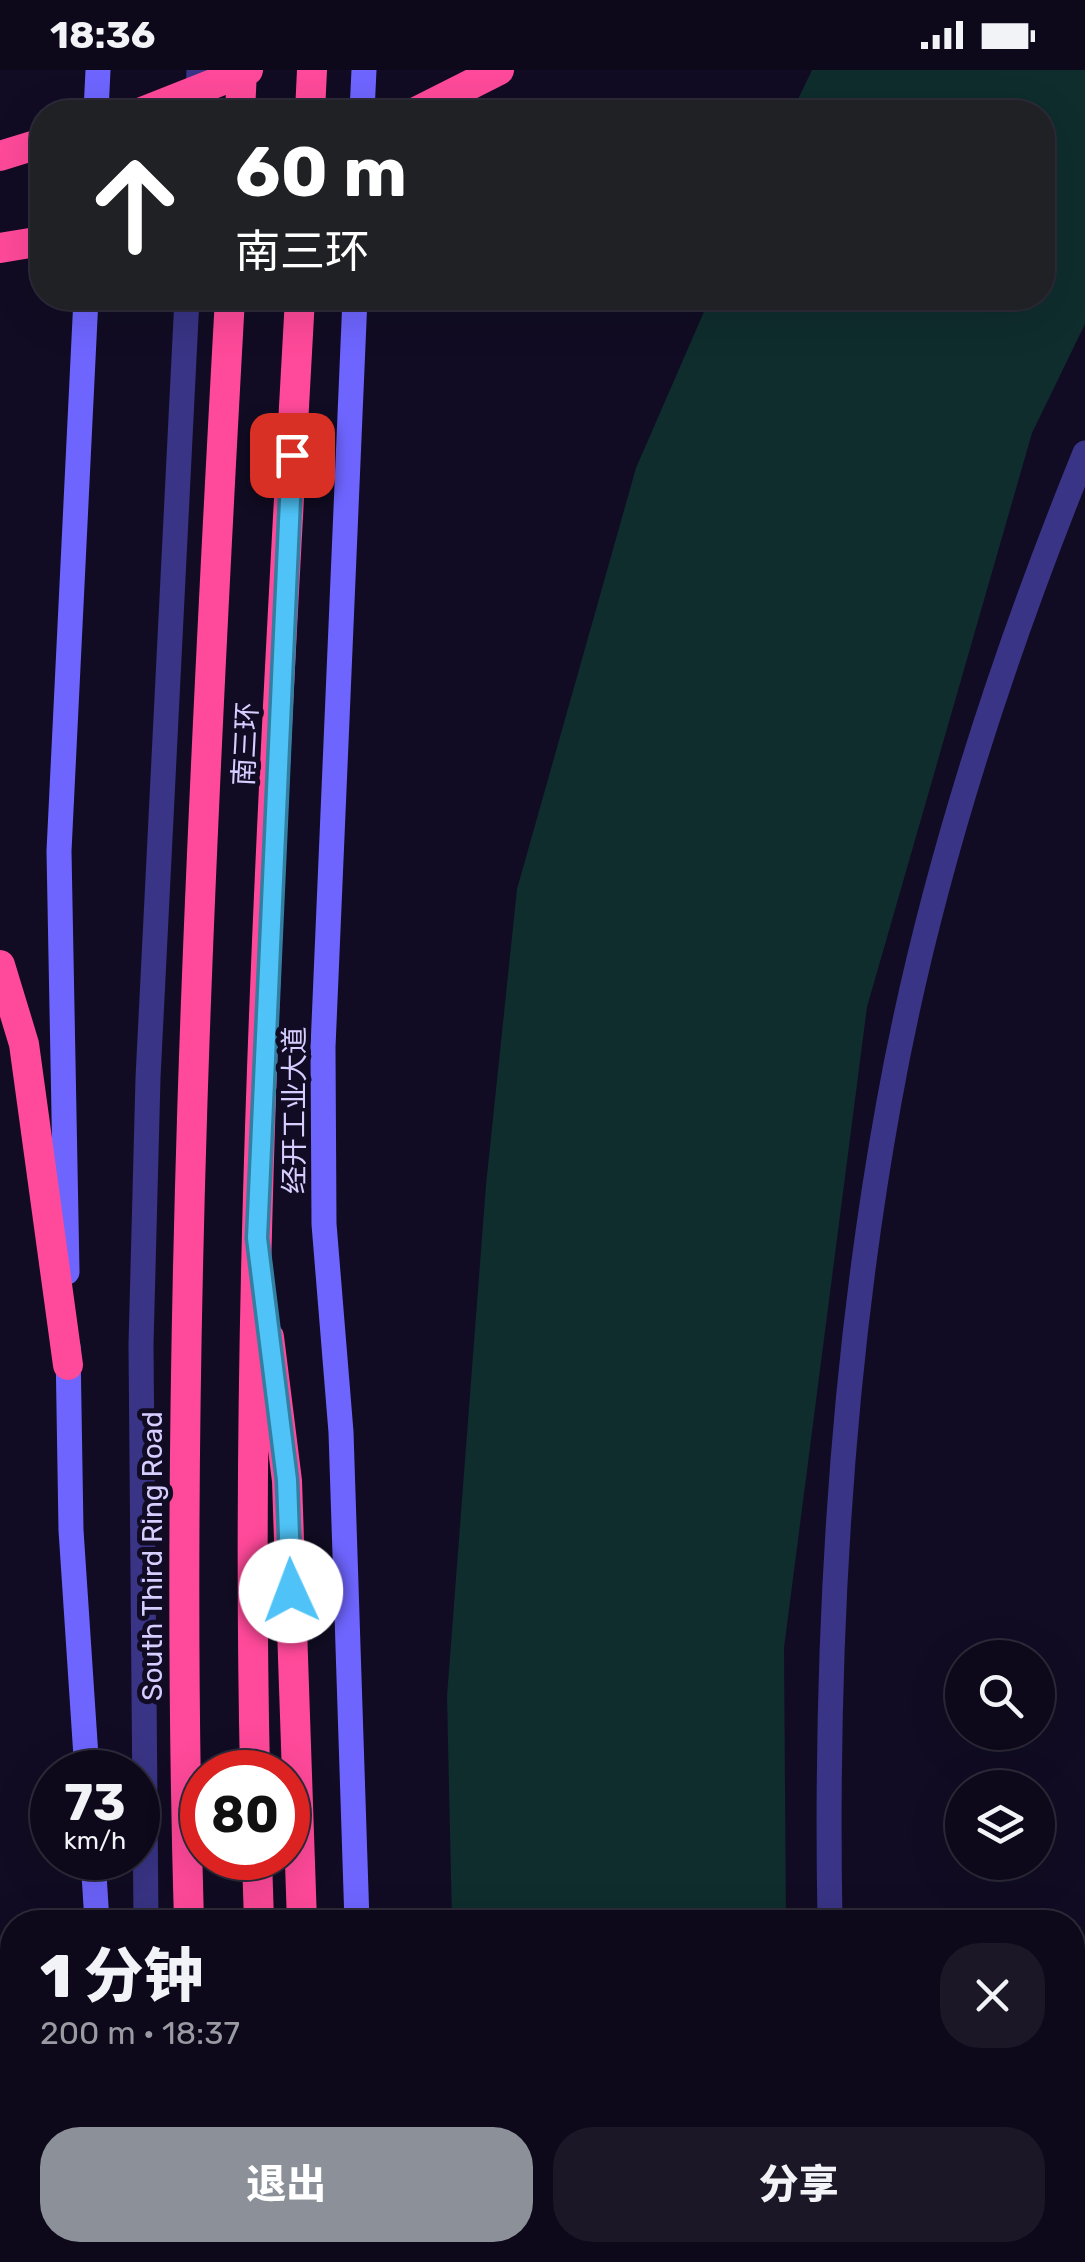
<!DOCTYPE html>
<html lang="zh">
<meta charset="utf-8">
<style>
:root{--surface:#0d091a;--page:#1b1727;--text:#f1f3f6;--muted:#9a9aa2;--line:#2d2a39;--accent:#8c9099}
body{margin:0;font-family:Rubik,"Noto Sans SC",sans-serif;background:var(--page);color:var(--text);height:100vh;display:flex;flex-direction:column;font-size:38px;white-space:nowrap}
*{box-sizing:border-box;margin:0}
p{font-size:32px;color:var(--muted)}
.icon{flex:none;width:55px;height:55px;fill:none;stroke:currentColor;stroke-width:2;stroke-linecap:round;stroke-linejoin:round}
.map{position:relative;flex:1;overflow:hidden}
.details{position:absolute;left:0px;top:1840px;width:1085px;height:352px;display:flex;flex-direction:column;background:var(--surface);border-radius:40px 40px 0 0;box-shadow:0 10px 40px #0002,0 0 0 2px var(--line)}
.details>*{flex:none}
.banner{position:absolute;left:30px;top:30px;width:1025px;height:210px;border-radius:40px;box-shadow:0 10px 40px #0002,0 0 0 2px var(--line);background:#202124;color:#fff;overflow:hidden}
.tools{position:absolute;left:945px;top:1570px;display:grid;gap:20px}
.tools a{display:grid;place-items:center;width:110px;height:110px;border-radius:50%;background:var(--surface);box-shadow:0 10px 40px #0002,0 0 0 2px var(--line);font-size:50px}
.speed{position:absolute;left:30px;top:1680px;display:flex;gap:20px;font-size:50px;font-weight:700;text-align:center}
.speed>*{display:grid;place-content:center;width:130px;height:130px;border-radius:50%;background:var(--surface);box-shadow:0 10px 40px #0002,0 0 0 2px var(--line);line-height:1}
.speed small{font-size:25px;font-weight:400}
.speed .limit{border:15px solid #d22;background:#fff;color:#111}
.pin{position:absolute;display:grid;place-items:center;width:85px;height:85px;color:#fff;margin:-42px;border-radius:20px;box-shadow:0 5px 15px #0006}
.me{position:absolute;width:110px;margin:-55px;rotate:358deg;stroke-linejoin:round;filter:drop-shadow(0 0 8px #0008)}
.turn{display:flex;align-items:center;gap:35px;height:210px;padding:0 40px;font-size:45px}
.turn .icon{width:130px;height:130px;stroke-width:2.5}
.turn b{display:block;font-size:70px;line-height:85px}
.round{display:grid;place-items:center;flex:none;width:105px;height:105px;border-radius:40px;background:var(--page)}
.head{display:flex;align-items:center;justify-content:space-between;height:170px;padding:0 40px}
h1{font-size:60px;font-weight:800;line-height:75px}
.cta{display:flex;gap:20px;margin-top:auto;padding:20px 40px}
.cta a{flex:1;height:115px;border-radius:40px;background:var(--accent);color:#fff;font-size:40px;font-weight:800;line-height:115px;text-align:center}
.cta a+a{background:var(--page);color:var(--text)}
.status{display:flex;justify-content:space-between;align-items:center;height:70px;padding:0 50px;background:var(--surface);direction:ltr}
.status svg{height:28px;fill:currentColor}
.map>svg:first-child{display:block}
</style>
<div class="status"><b>18:36</b><svg viewBox="0 0 49 12"><path d="M0 12V9h3v3zM5 12V6h3v6zM10 12V3h3v9zM15 12V0h3v12zM26 1h20v11H26zM47 4h2v5h-2z"/></svg></div>
<div class="map">
<svg width="1085" height="2192" viewBox="0 0 1085 2192">
<rect width="100%" height="100%" fill="#110c23"/>
<path fill="#0f2d2d" d="M812,0H1085V254L1032,363L867,937L784,1578L786,1852H452L447,1626L486,1115L517,819L636,398L710,228H1042V42H792Z
M459,2180H789L790,2192H459Z"/>
<g fill="none" stroke-linecap="round" stroke-linejoin="round">
<path stroke="#393485" stroke-width="25" d="M197,42L199,0
M146,1852L141,1275L148,1008L187,228
M830,1852C825,1580 840,1301 889,1032C929,809 1000,592 1085,383
M154,2180V2192
M858,2180L859,2192"/>
<path stroke="#6e65ff" stroke-width="25" d="M96,42L98,0
M362,42L364,0
M355,228L323,977L324,1154L341,1362L357,1852
M67,1202L59,781L86,228
M68,1277L71,1460L87,1702
M93,1788L97,1852
M118,2180V2192
M368,2180V2192"/>
<path stroke="#ff499a" stroke-width="30" d="M310,42L312,0
M416,42L499,0
M0,86L42,73
M0,178L42,171
M0,895L24,974L68,1295
M269,1267L287,1411L302,1852
M255,1702C244,1211 273,719 300,228
M257,1788L259,1852
M189,1852C173,1310 200,769 230,228
M199,2180V2192
M267,2180V2192
M312,2180L313,2192"/>
<path stroke="#ff499a" stroke-width="30" d="M142,42L248,0
M240,42L242,0"/>
</g>
<g fill="none" stroke-linecap="round" stroke-linejoin="round">
<defs>
<path id="route" d="M291,1521L287,1410L257,1168L292,385"/>
</defs>
<use href="#route" stroke="#337fa1" stroke-width="25"/>
<use href="#route" stroke="#4fc3f7" stroke-width="18"/>
</g>
<g text-anchor="middle" stroke-width="10" stroke-linejoin="round" paint-order="stroke">
<g font-size="28" fill="#d5ceff" stroke="#110c23">
<text transform="translate(245 674) rotate(-87)" y="10">南三环</text>
<text transform="translate(294 1040) rotate(-90)" y="10">经开工业大道</text>
<text transform="translate(152 1486) rotate(-90)" y="10">South Third Ring Road</text>
</g>
</g>
</svg>
<div class="tools">
<a><svg class="icon" aria-label="search" viewBox="0 0 24 24"><circle cx="10" cy="10" r="6"/><path d="M15 15l6 6"/></svg></a>
<a><svg class="icon" aria-label="layers" viewBox="0 0 24 24"><path d="M12 4l9 5-9 5-9-5zM3 14l9 5 9-5"/></svg></a>
</div>
<div class="speed"><div>73<small>km/h</small></div><div class="limit">80</div></div>
<div class="pin" style="left:292px;top:385px;background:#d93025"><svg class="icon" aria-label="arrive" viewBox="0 0 24 24"><path d="M6 21V4h12l-3 4 3 4H6"/></svg></div>
<svg class="me" style="left:291px;top:1521px" viewBox="-20 -20 40 40"><circle r="19" fill="#fff"/><path d="M0-13L10 11 0 6-10 11z" fill="#4fc3f7"/></svg>
<div class="banner">
<div class="turn"><svg class="icon" aria-label="ahead" viewBox="0 0 24 24"><path d="M12 20V5M6 11l6-6 6 6"/></svg><div><b>60 m</b>南三环</div></div>
</div>
<section class="details">
<div class="head"><div><h1>1 分钟</h1><p>200 m · 18:37</p></div><a class="round"><svg class="icon" aria-label="close" viewBox="0 0 24 24"><path d="M6 6l12 12M18 6L6 18"/></svg></a></div>
<div class="cta"><a>退出</a><a>分享</a></div>
</section>
</div>
